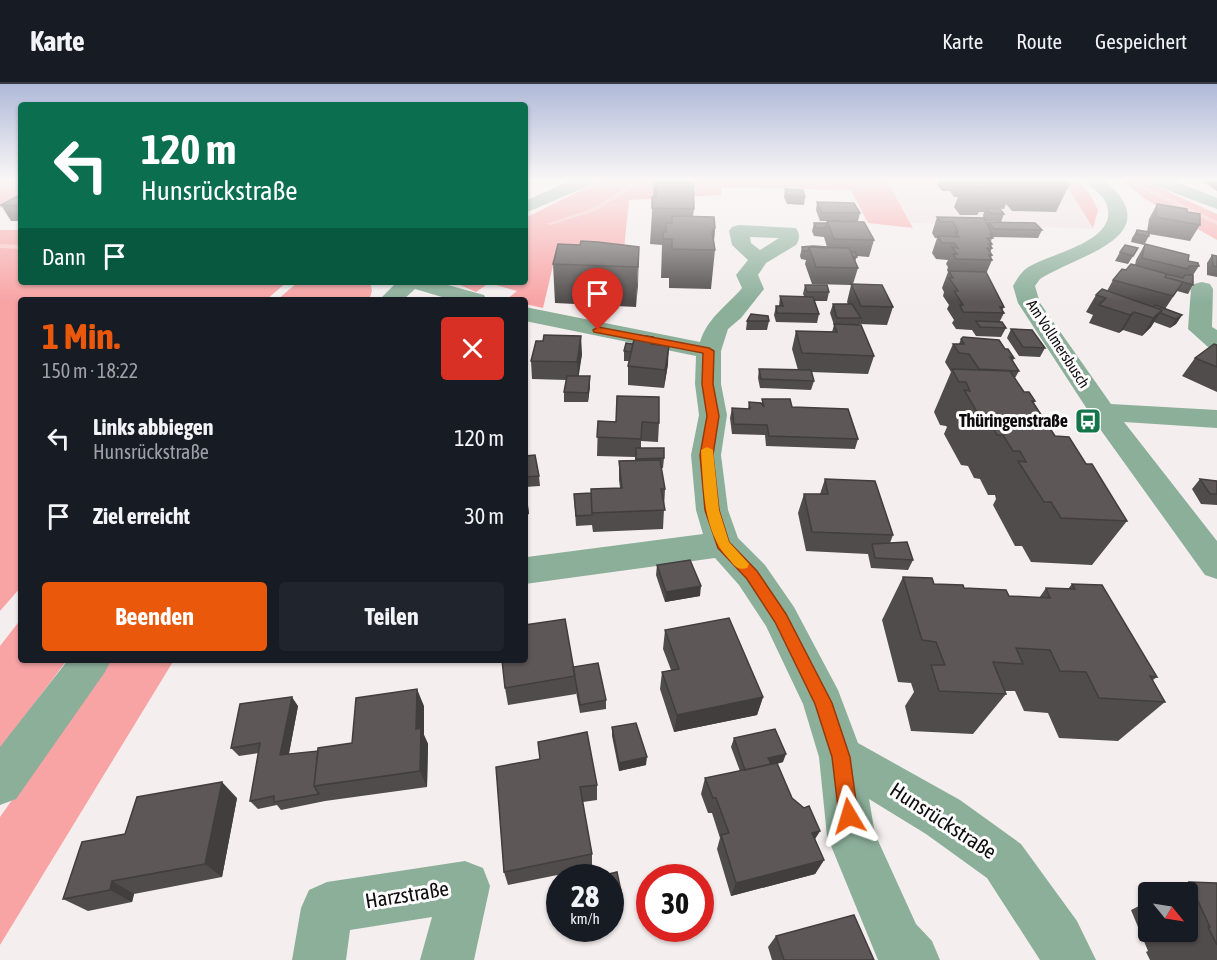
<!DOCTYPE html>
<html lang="de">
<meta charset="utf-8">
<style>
:root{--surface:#171b24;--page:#20242c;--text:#f1f3f6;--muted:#9ea1a6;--line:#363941;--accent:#ea580c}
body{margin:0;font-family:"Asap Condensed",sans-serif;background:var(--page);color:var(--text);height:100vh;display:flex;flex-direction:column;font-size:22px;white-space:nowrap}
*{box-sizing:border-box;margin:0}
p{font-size:20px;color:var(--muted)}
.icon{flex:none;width:33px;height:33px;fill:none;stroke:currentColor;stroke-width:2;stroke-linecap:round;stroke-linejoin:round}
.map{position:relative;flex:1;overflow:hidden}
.side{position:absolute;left:18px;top:213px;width:510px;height:366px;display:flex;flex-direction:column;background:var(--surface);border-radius:6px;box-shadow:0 2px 4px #0004}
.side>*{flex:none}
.guide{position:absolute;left:18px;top:18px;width:510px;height:183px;border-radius:6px;box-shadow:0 2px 4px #0004;background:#0b6e4f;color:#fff;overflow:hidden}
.needle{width:39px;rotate:120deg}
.buttons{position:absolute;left:1138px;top:798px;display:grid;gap:12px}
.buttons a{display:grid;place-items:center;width:60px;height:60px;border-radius:6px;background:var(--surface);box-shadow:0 2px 4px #0004;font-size:30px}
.speed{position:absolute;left:546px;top:780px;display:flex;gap:12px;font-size:30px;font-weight:700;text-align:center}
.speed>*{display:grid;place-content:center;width:78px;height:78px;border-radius:50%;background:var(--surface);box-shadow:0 2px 4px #0004;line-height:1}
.speed small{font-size:15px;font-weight:400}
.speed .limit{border:9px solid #d22;background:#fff;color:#111}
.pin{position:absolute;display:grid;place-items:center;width:51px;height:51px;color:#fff;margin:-62px -26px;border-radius:50% 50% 50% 0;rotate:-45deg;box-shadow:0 0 6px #0007}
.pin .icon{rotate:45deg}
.me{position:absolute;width:66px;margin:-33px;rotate:353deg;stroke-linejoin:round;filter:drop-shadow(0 0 4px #0008)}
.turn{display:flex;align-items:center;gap:21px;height:126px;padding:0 24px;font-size:27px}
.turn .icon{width:78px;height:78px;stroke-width:2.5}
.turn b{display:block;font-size:42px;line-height:51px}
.then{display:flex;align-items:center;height:57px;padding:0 24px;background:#0003;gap:12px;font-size:22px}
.round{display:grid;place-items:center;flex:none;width:63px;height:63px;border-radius:6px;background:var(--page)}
.head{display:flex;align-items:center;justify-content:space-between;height:102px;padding:0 24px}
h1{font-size:36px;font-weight:700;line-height:45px;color:var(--accent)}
.primary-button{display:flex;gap:12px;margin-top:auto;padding:12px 24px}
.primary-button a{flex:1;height:69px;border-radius:6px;background:var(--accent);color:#fff;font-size:24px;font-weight:700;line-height:69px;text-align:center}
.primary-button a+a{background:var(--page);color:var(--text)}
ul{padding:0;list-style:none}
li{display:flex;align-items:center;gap:18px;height:78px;padding:0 24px}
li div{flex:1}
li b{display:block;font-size:22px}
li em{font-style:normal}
header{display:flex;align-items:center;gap:36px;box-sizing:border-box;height:84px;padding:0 30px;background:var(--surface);border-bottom:2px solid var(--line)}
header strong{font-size:28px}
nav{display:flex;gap:33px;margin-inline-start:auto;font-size:21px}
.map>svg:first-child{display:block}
</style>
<header>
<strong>Karte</strong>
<nav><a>Karte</a><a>Route</a><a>Gespeichert</a></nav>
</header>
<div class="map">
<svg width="1217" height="876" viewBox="0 0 1217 876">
<rect width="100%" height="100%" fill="#f5eeee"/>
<path fill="#f0e0e0" d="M886,95H1038L1069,104L1093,144L1097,145L911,139Z"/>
<path fill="#f8a3a4" d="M0,95H21V114L0,124Z
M604,95H886L913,144L868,139L851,106L721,103V111L629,116L623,175L555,173L543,224L525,220V216H506L517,207L489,199L476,208L453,198H525V134Z
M1038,95C1075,95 1081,89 1098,126L1093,144L1069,105Z
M1142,96L1217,130V156L1145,115L1123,97Z
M0,146H21V198H287L266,216H21V503L0,527Z
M298,198H370L372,207L369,216H277Z
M21,535V576H67L0,665V562Z
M111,576H174L0,861V733Z"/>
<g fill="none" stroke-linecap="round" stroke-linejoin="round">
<path fill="#f9c0c0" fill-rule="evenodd" d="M640,95H647L595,127L551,141L546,140L591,125Z
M1122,95H1129L1217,137V141Z
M0,160L21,161V165L0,164Z"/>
<path fill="#8caf9a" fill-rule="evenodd" d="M574,95H597L595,99L525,129V117Z
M1084,95H1103C1173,153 1074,172 1040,195L1035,202L1040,219L1111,320L1217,326V344L1124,338L1217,457V495L1205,491L1100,345L1018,219L1013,202C1017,195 1021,188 1027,184C1049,169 1122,158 1106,119C1102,109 1090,104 1084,95Z
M1146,95H1170L1217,114V125L1148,99Z
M739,141L796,144C800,150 800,155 796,161L766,179L758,191L764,205L741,234L728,245L721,267V300L727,331L721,371L728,426L738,454L765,481L794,523L838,606L858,659L960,716L1021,760L1077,837L1096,876H1040L987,794L926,750L869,715L875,750L916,840L932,857L940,876H878L827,752L819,673L803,620L766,542L739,501L715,474L525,500V474L527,473L703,450L696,426L691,371L699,331L695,300L696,272L525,237V223L700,258C708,233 725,224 742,204L736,191L748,176L732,161L729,147L732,143ZM750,153L779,154L760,166L751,159Z
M397,198H437L484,211L487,216H452L415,205L403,216H379Z
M1202,198L1210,200L1213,205L1212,243L1217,246V265L1208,263L1188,245L1191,205L1194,200Z
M68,576H111L105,588L16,715L0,721V663Z
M465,777L483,784L490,802L474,876H420L432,833L350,846L346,876H292L301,824L309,806L327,798Z"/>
</g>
<path fill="#504c4b" d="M654,95H693L694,125L693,133L715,144L714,158L715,166L711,205L669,204V194H661L662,161L650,160Z
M939,95H1061L1069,101L1056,128L1012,127L1006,120L1004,125L990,124L1004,130L1001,138L986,137L987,139L988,138L1042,146L1038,154L992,153L991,158L992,160L991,163L992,164L990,169L992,171L991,174L992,176L986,190L1004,223L1002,227L1004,229L1000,237L1006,244L1001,253L976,252L972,246L956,245L952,239L954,236L947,225L949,221L943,212L944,208L942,204L948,188L947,186L948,183L946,180L948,176L936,175L932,169L937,154H935L932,149L937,133L984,134L983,132L984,128H979L977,131H960L954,123L958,113H954L950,107H942L937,101Z
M1200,95H1217V107Z
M785,105L805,113L804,121L787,120L784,113Z
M21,110V137H11L1,121Z
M817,118L860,129L858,137H820L816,126Z
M1157,120L1187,128L1200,141L1190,157L1149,150V152L1144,161L1131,158L1132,154L1137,146L1147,148L1149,135Z
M827,137L874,156L869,173L857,172L855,178L858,184L853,200L893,223L887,241L859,240L874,272L868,290L811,288L814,297L811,306L760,304L758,294L759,285L798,286L792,265L796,247L832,248L834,241L830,229L833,220H848L847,218L851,201L812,200L805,180L806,176L801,175L800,172L802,163H827L824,153L814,152L812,147L814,139H827Z
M1145,160L1188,177L1199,182L1193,191V201L1188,210L1177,207L1165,225L1182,231L1176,240L1170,244L1154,238L1151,243L1142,252L1123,246L1119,249L1089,239L1093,231L1086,228L1096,211L1107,207L1113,196L1126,186L1135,181L1136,176Z
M639,163L636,223L555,219L553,180Z
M1138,164L1128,180L1115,177L1120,168Z
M1212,171L1217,172V193L1207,191V179Z
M805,201L829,208L827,217H814L819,230L817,239L776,238L774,231L776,222H779L780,212H804L803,210Z
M747,237H769L767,246H746Z
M1011,245L1045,264L1040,273L1019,272L1007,254Z
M961,255L1005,265L1014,274L1013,277L1019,287L1015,294L1024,308L1035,317L1034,319L1055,352L1086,380L1127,437L1092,481L1031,478L1022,462H1015L993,421L996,415L995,411H988L980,395L974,394L968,382L961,381L944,350L947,343L946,342L940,341L934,328L951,288L945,278L953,260H959Z
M652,260L668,280L664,304L628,301V282L629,277H624V267Z
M1217,261V308L1182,292L1195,274Z
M582,270L578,292L590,302L588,318H564V308L566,296L532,295L531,277Z
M762,315L792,323L858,355L855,365L766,362L765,351L732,350L730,334L732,324L748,325L749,318L762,319Z
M598,337L659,339L658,358L641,357V364L664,374L663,384H661L665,405L663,445L593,448L592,441L576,442L574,410L591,409L620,404L619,396V377L635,376V373L597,372Z
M525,372L539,392L540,402L525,403L529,430L525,431Z
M825,395L893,451L890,459L913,476L908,486L871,484L868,470L806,467L798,429L804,410H820Z
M1200,395L1217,397V421L1201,420L1192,405Z
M657,481L700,512L665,518L656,491Z
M903,493L934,500L964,504L1009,512L1039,514L1046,504L1068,505L1072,500L1157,593L1153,596L1165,618L1118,657L1059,654L1048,629L1024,627L1015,607H1004L1006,610L973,650L911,647L905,622L914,608L911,599L898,598L882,536Z
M665,546L763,613L757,631L674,648L660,605L662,588L671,586L663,565Z
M573,583L606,616V625L580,629L576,608V610L508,621L505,604Z
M298,622L289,670L318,667L352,659L424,622V651L428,660L427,703L325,717L281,726L277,721L258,725L250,717L259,669L239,672L231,664Z
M612,643L646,681L619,687L612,652Z
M734,654L783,678L777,680L792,714L820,747L815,755L824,776L815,790L731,812L717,765L720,754L712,729H708L701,710L705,694L740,687L731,663Z
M496,683L597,701V716L583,718L592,770V784L508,801L504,788Z
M237,714L222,793L134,810L132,818L88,827L63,815L125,750Z
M610,794L623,817V823L610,825Z
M1189,798L1217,799V876H1150L1146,868L1148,867L1131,826L1149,817V848H1188V808H1167Z
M776,852L874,876H772L768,863Z"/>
<path fill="#413e3d" d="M715,144L713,166L712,148Z
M639,163L638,201L636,223Z
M1162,226L1151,243L1142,252L1153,234Z
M1134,228L1123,246L1119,249L1130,231Z
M1182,231L1176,240L1170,244L1176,235Z
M581,252L582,270L578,297L577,278Z
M669,262L668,280L664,304L665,286Z
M590,292V302L588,318V309Z
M525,411H527L529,430L525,431Z
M701,502L700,512L665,518L666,508Z
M417,605L424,622V651L428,660L427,703L420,687L416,645Z
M292,613L298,622L287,679L280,671Z
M763,613L757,631L674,648L677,631Z
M786,670L783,678L765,682L768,674Z
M647,673L646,681L619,687V679Z
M222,698L237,714L222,793L205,780Z
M820,747L811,761L812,749Z
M824,776L815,790L731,812L736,799Z
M112,797L134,810L132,818L110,806Z"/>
<path fill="#5d5857" stroke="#413e3d" stroke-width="1.5" d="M656,95H693L694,125L652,124V113H656L657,104Z
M972,95H1014L1016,97H997L1000,100H985L988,104L970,103L964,96H973Z
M1020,95H1061L1069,101L1024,100Z
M785,105L803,106L805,113L788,112Z
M21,110V122L1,121Z
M817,118L854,119L860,129H822Z
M1157,120L1187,125V128L1200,130V141L1156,133Z
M986,124L1000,125L1004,130L990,129Z
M672,132L714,133L715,144L712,148L715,166L672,165V155H663V148H666V139H672Z
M937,133L984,134L992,150H990L993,154H987L992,160H989L992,164H987L992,171H989L992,176L956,175L953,170H957L952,163L958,164L954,159H942L938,152L959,153L955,148H958L956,143L953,138H941Z
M827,137L864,138L874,156L834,155Z
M988,138L1035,139L1042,146L994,145Z
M814,139H827L825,144H816Z
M1137,146L1149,148V152L1136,150Z
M581,157L598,158L639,163L638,183L553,180L558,160L580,161Z
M1145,160L1189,171L1188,177L1198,179L1199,182H1189L1188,185L1142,174Z
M1125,161L1138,164L1133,172L1120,168Z
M813,162L827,163V164L809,163L808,167H803L802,163Z
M809,163L849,164L858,184L816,183Z
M851,168H855L857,173H853Z
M1212,171L1217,172V183L1213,182Z
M1131,180L1167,190L1165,193L1183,198L1173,212L1113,196L1122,185L1126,186Z
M949,187L986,188L1004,223H1000L1004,229L963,228L960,221H963L954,207H958L949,194H953Z
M1166,190L1183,194L1185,191H1193V201L1165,193Z
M851,200L882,201L893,223L861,222Z
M805,201H827L829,208H807Z
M1102,205L1162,226L1153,234L1134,228L1130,231L1099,221L1106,214L1096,211Z
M780,212L813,213L819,230L777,229L776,222H783Z
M833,220H852L861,234H837Z
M1155,221L1182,231L1176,235L1160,229L1162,226L1153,223Z
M751,230L768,232L769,237H747Z
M976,237L1002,238L1006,244L980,243Z
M834,240L861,241L874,272L802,269L796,247L837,248Z
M1011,245L1032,246L1045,264L1023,263Z
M544,251L581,252L577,278L531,277L536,257H543Z
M635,251L653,253L652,260L669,262L665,286L628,282Z
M963,253L999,256L1005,265H1008L1014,274L1010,273L1019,287L979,285L969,270L959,269L953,260H964L961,255Z
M626,259L633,260L631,268L624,267Z
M1214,260L1217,261V283L1195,274Z
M759,285L811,286L814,297L761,295Z
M952,285L1010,287L1024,308H1029L1035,317H1032L1055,352L1069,353L1086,380H1092L1127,437L1061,434L1051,418H1044L1018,377L1026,378L1020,367H1013L1003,351H997L990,338H983L964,306L970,307L966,298H959Z
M567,292H590L588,309L564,308Z
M617,312L659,313V339L642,338L641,355L597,353L598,337L616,338Z
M762,315H790L792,323L848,325L858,355L769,352L767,341L734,340L732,324L750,325L749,318L761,319L764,323Z
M636,364H664V374L636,375Z
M535,371L539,392L525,393V372Z
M660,376L665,405H661L665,426L592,429L591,405L622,404L619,377Z
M825,395L875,397L893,451L812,448L804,410H828Z
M1200,395L1217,397V410H1210Z
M591,409L592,431L576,432L574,410Z
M907,458L913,476L875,474L872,460Z
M690,476L701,502L666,508L657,481Z
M903,493L932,494L934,500L963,501L964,504L1006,506L1009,512L1050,514L1046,504L1075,505L1072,500L1102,501L1157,593L1150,592L1165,618L1099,614L1086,588L1060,587L1050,566L1016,564L1023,580L993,578L1006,610L939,607L931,581H945L936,558L922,556Z
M729,534L763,613L677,631L662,588L679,585L665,546Z
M565,535L575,592L505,604L502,576H525V541Z
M598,579L606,616L580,621L573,583Z
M417,605L416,645L421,644L420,687L314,702L318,664L352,659L356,614Z
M292,613L280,671L318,667L314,702L319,710L274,718V712L250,717L260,659L231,664L240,620Z
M636,639L647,673L619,679L612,643Z
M775,645L786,670L768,674L771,680L745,686L734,654Z
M587,648L597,701L580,703L592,770L504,788L496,683L540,675L538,658Z
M777,679L792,714L804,724L809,722L820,747L812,749L824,776L736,799L721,751L729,749L716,714H713L705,694Z
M222,698L205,780L112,797L110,806L63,815L82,758L125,750L137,713Z
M617,788L623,817L610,819V794H593Z
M1189,798L1217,799V861L1208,843H1210Z
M854,831L874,876H784L776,852Z"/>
<linearGradient id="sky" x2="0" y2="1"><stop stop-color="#afb9d8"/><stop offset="0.44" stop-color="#faf7f7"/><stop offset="1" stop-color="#faf7f7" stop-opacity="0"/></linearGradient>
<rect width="1217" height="218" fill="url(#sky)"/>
<path fill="#ea580c" stroke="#983908" stroke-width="1.5" d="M598,243L709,264L714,267L713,300L719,332L713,371L719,426L729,458L757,487L786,530L832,619L850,673L858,732L856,739L849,742L842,739L839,732L832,673L815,620L775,538L747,495L718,464L705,426L700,371L707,332L702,300L703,269L594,248L593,246Z"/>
<path fill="#f59e0b" d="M707,363L713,366L719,426L729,458L749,480L747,484C737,487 734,481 728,474C702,446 704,403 701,366Z"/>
<defs>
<symbol id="bus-square" viewBox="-11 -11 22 22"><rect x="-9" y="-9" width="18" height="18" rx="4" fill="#14744a" stroke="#fefdfd"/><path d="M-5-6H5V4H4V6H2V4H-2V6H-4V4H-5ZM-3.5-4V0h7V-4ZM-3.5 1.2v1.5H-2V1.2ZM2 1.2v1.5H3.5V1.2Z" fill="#fff"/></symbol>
</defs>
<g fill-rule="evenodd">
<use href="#bus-square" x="1073" y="322" width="30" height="30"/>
</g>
<g text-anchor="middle" stroke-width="6" stroke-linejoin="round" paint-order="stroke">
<g font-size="15" fill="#0e0c0c" stroke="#fefdfd">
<text transform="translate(1058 260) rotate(57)" y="5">Am Vollmersbusch</text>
</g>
<g font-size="18" font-weight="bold" fill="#0e0c0c" stroke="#fefdfd" text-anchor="end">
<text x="1068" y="343">Thüringenstraße</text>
</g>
<g font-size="21" fill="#0e0c0c" stroke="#fefdfd">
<text transform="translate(943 737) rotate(33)" y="7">Hunsrückstraße</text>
<text transform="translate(407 811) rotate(-9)" y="7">Harzstraße</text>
</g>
</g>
</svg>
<div class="buttons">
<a><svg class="needle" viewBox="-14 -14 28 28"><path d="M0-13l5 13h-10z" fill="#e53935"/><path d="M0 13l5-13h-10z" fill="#9ea1a6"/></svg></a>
</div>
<div class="speed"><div>28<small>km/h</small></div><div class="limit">30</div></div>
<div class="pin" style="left:598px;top:246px;background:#d93025"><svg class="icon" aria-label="arrive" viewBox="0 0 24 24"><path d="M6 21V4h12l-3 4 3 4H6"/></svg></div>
<svg class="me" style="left:849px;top:732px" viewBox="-20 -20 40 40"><path d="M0-17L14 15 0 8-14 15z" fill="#ea580c" stroke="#fff" stroke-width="4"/></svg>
<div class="guide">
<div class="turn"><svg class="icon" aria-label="left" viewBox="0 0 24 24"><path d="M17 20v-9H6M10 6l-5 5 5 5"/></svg><div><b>120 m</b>Hunsrückstraße</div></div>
<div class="then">Dann<svg class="icon" aria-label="arrive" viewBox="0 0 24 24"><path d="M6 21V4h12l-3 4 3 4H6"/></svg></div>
</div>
<section class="side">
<div class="head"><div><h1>1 Min.</h1><p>150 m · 18:22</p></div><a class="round" style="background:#d93025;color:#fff"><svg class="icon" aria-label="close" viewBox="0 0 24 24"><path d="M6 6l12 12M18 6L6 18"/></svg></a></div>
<ul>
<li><svg class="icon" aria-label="left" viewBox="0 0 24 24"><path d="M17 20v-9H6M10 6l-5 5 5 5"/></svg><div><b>Links abbiegen</b><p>Hunsrückstraße</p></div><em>120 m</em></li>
<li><svg class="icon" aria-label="arrive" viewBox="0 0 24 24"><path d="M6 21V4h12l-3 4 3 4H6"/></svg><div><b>Ziel erreicht</b></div><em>30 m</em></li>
</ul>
<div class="primary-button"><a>Beenden</a><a>Teilen</a></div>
</section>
</div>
